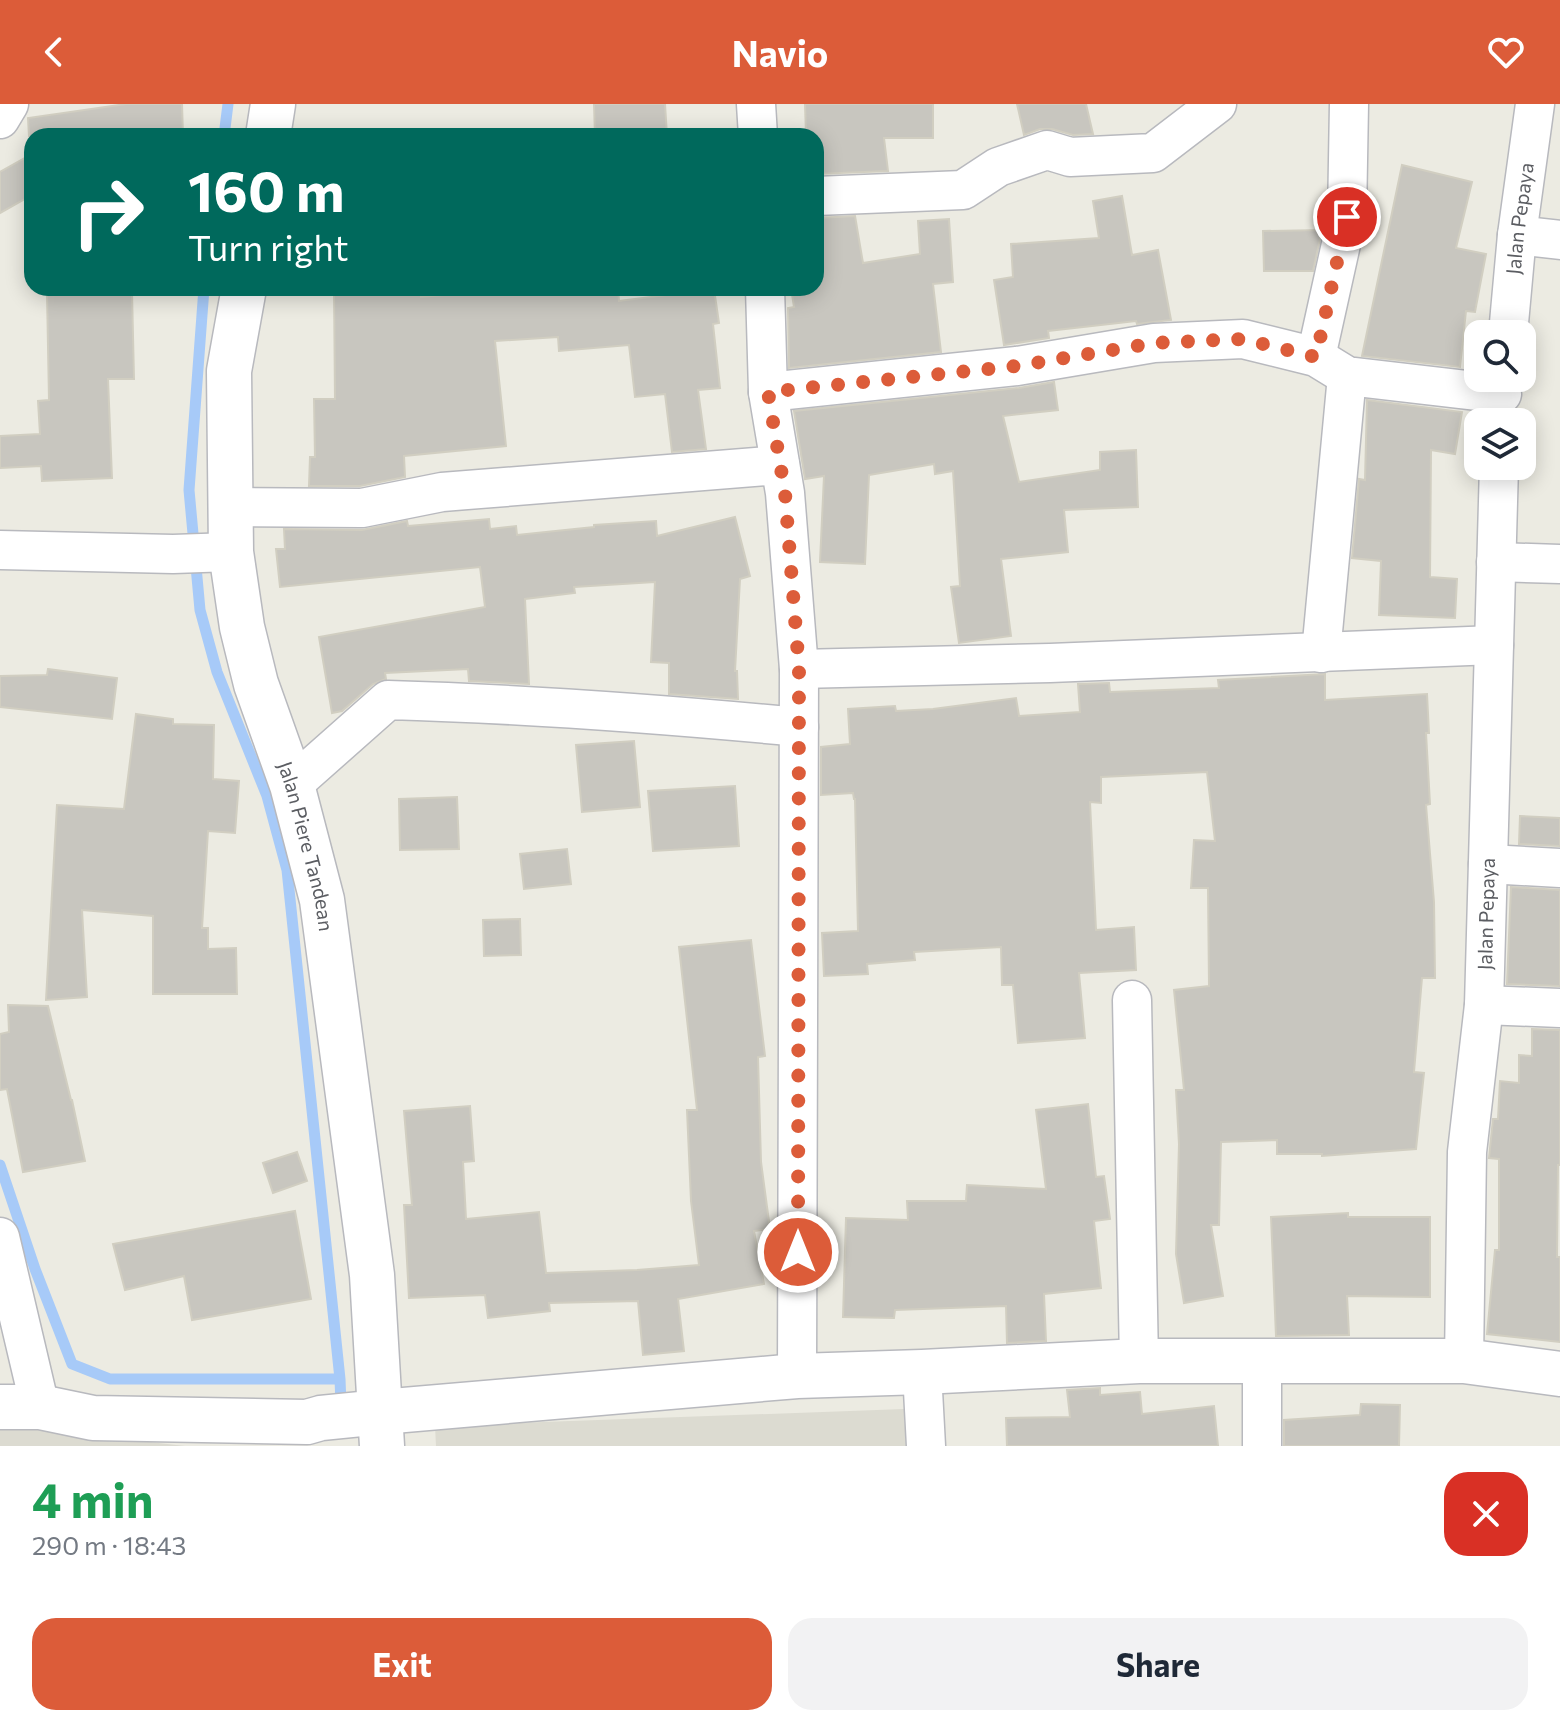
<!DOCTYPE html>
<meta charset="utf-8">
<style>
:root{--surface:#fff;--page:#f2f2f3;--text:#1f2937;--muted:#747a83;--accent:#dc5c39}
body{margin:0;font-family:Commissioner,sans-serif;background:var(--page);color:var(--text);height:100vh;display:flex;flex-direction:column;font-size:30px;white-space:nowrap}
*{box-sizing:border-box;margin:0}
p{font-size:26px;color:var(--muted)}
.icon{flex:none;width:44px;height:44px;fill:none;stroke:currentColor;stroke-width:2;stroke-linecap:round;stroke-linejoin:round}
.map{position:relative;height:1342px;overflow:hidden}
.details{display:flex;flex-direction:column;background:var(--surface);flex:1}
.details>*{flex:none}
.hud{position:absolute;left:24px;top:24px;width:800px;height:168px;border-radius:24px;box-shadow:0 4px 20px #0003;background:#00695c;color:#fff;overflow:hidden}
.buttons{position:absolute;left:1464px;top:216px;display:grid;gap:16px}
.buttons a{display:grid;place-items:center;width:72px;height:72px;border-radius:16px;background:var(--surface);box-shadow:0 4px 20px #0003;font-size:40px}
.pin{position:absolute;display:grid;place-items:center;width:68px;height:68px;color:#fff;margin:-34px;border:4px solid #fff;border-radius:50%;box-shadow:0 2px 8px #0007}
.me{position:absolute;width:88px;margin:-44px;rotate:0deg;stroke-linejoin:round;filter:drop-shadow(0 0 6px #0008)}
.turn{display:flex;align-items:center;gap:28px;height:168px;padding:0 32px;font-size:36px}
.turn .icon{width:104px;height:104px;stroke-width:2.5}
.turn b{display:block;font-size:56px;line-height:68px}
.round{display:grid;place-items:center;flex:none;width:84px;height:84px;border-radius:24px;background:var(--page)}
.headline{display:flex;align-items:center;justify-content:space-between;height:136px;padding:0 32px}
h1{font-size:48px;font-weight:700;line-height:60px;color:#1e9e55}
.action{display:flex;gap:16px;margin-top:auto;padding:16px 32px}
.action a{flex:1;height:92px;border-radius:24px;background:var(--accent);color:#fff;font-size:32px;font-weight:700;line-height:92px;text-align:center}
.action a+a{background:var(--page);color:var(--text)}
header{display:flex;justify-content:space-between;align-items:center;height:104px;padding:0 32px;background:var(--accent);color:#fff;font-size:36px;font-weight:700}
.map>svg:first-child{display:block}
</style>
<header><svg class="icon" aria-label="back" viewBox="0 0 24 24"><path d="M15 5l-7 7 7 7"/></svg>Navio<svg class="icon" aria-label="heart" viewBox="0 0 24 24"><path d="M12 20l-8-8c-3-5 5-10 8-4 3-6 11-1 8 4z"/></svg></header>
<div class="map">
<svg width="1560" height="1342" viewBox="0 0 1560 1342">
<rect width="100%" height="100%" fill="#ecebe2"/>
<path fill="#dcdbd1" d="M904,1305L906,1342H436L435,1322Z
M0,1323L26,1324L185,1342H0Z"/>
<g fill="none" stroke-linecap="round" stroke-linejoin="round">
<path stroke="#a7caf8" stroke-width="11" d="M224,32L228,0
M204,184L189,386L200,506L217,568L267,692L287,766L340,1275L341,1301
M0,1061L35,1165L72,1260L110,1275H340"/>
</g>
<path fill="#c8c6bf" stroke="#d1cec1" stroke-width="2" d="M126,0H182L183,32H29L28,14Z
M594,0H665L667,32H595Z
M805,0H933V34H884L888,67L816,70V31H806Z
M1017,0H1086L1093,30L1073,31L1052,25H1040L1024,31Z
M32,50V91L0,109V68Z
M1402,61L1472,78L1456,144L1486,150L1475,208L1466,207L1460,263L1362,252Z
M1122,92L1132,151L1158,146L1171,216L1137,220L1136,217L1048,227L1049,234L1004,241L994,176L1013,173L1011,140L1099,134L1093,97Z
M855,112L863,159L920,150L918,117L949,115L953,178L933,180L941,248L789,264L788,204L794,203L791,184H816V114Z
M1322,126L1313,167H1264L1263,127Z
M334,184H421V193L490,187L491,189L554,187V184H618L619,197L714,185L719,219L713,220L720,284L698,286L706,345L672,348L665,290L635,293L629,241L559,247L558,233L495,237L506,342L404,352L405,373L360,382H309L310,353H315L314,295H335Z
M132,188L134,275H108L112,374L42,377L41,362L0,364V332L40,330L38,297L49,296L47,189Z
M1054,278L1058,306L1003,312L1019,378L1100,366V348L1136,346L1138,403L1064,406L1068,448L1001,455L1011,532L959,539L951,483L960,482L953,367L935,370L934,360L869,371L865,460L820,458L824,372L805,375L794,307L1019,284Z
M1367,296L1462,308L1455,350L1431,346L1430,473L1457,475L1455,514L1379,511L1381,457L1352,454L1359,375L1365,376Z
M735,413L750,472L740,475L735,567H737L738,595L669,590V559L651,558L655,478L574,483L575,489L525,495L529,580L469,577L468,565L385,569L386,575L373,580L342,607L332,609L319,533L485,503L480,463L280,483L276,445H285L284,425L362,426L407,417L408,422L489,415L490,425L516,422L517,431L594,423V421L656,417L657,432Z
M48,565L117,574L112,615L0,603V572L47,571Z
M1325,570V596L1427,590L1429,629H1426L1430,700L1426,701L1434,798L1435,874H1422L1414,968L1424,969L1416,1045L1322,1052V1050H1277V1036L1221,1038L1219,1121H1211L1223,1192L1184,1199L1176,1150L1179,1040L1176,986H1184L1174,886L1209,882L1208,784H1191L1194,736L1215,737L1207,668L1101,673V699L1090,698L1096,826L1134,823L1136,866L1079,869L1085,934L1018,939L1013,881H1002L1001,843L914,848L915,856L867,860L868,870L824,872L822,829L858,827L855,695H854L853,689L821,691V643L850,640L848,605L895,602L896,607L933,605L1016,594L1019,612L1080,608L1078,580L1109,579L1110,588L1219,584L1218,576Z
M136,610L173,615V620L214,621L213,675L239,677L235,729L208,727L202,824H208V845L236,844L237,890H153V812L82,806L87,893L46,896L57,701L124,705Z
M634,637L640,703L582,708L576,641Z
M735,682L739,742L653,747L648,687Z
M457,693L459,745L400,746L399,695Z
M1520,712L1560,714V742L1519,740Z
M567,745L571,780L524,785L520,750Z
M1511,783L1560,786V882L1507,880Z
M520,815L521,851L484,852L483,816Z
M751,836L765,952L758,953L761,1058L770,1125L754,1127L764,1180L678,1195L684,1247L643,1251L638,1197L549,1199L550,1207L488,1214L485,1191L409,1194L404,1101H412L404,1007L470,1002L474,1057L463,1058L466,1115L539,1108L546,1169L637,1166L699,1161L691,1097L687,1006H697L679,843Z
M8,901L48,902L71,996H72L85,1057L23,1068L7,985L0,986V930L9,928Z
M1532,925L1560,926V1061H1558L1557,1153H1560V1238L1487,1230L1495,1146H1499V1055L1489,1054L1493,1015H1498L1500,977L1519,979V951L1532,952Z
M1088,1000L1096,1073L1104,1072L1110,1115L1094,1117L1101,1184L1044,1190L1046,1237L1007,1239L1006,1202L895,1206L894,1214L843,1213L846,1114L908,1116L907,1097H966L967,1081L1046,1085L1036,1006Z
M297,1048L307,1077L273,1089L263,1059Z
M295,1107L311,1195L192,1216L184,1172L125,1186L113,1140Z
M1348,1109V1113H1430V1193L1347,1192L1349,1231L1276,1232L1271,1113Z
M1100,1284V1291L1140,1288L1142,1310L1214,1302L1218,1342H1007L1006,1314L1070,1313L1067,1286Z
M1361,1300L1400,1301L1399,1342H1284V1316L1360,1311Z"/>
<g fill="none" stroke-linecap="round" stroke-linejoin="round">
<defs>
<g id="minor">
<path d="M756,0L758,32"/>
<path d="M0,15L9,0"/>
<path d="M816,92L963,86L998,63L1047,46L1070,53L1153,49L1217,0"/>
<path d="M1517,131L1560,136"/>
<path d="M765,184L768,288L785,389L799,565L797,1272"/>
<path id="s1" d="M1508,230L1517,131L1535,0"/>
<path d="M1316,253L1347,113L1349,0"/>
<path d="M768,288L1017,262L1154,239L1243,235L1316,253L1347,272L1502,290"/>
<path d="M230,403L362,404L442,388L780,361"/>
<path d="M0,446L173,450L231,448"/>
<path d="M1496,458L1560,460"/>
<path d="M1321,549L1347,272"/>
<path d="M799,565L1050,559L1494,541"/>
<path d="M292,681L388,596C526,600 662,610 799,623"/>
<path d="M1488,760L1560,764"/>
<path d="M1132,896L1139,1257"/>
<path d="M1484,901L1560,904"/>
<path d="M0,1133L40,1303"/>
<path id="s2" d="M1464,1257L1467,1048L1484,901L1499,362"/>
<path d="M922,1268L926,1342"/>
<path d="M1262,1342V1258"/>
</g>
<g id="tertiary">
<path d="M268,32L273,0"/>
<path id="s3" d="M244,184L229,267L231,448L242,523L256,580L292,681L322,796L372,1171L382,1342"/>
<path d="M0,1303H40L93,1314L307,1318L321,1314L381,1308L797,1272L922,1268L1139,1257H1464L1560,1270"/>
</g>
</defs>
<use href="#minor" stroke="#b8b9be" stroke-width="41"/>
<use href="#tertiary" stroke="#b8b9be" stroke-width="47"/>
<use href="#minor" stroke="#fff" stroke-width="38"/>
<use href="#tertiary" stroke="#fff" stroke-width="44"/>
</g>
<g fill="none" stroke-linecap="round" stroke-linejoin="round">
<path stroke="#dc5c39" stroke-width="14" stroke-dasharray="0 25.2" d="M798,1148L799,565L785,389L768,288L1017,262L1154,239L1243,235L1316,253L1347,113"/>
</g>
<g text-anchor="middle" stroke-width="6" stroke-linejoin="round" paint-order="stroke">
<g font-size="20" fill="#5b5d62" stroke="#fff">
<text dy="7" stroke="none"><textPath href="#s1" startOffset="116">Jalan Pepaya</textPath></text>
<text dy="7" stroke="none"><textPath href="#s3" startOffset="570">Jalan Piere Tandean</textPath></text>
<text dy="7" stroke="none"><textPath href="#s2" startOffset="448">Jalan Pepaya</textPath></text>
</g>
</g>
</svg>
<div class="buttons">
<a><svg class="icon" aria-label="search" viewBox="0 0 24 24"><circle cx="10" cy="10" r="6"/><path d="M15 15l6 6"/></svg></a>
<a><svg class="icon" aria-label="layers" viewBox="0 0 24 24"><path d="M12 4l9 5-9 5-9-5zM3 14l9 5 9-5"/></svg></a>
</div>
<div class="pin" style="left:1347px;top:113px;background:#d93025"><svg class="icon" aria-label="arrive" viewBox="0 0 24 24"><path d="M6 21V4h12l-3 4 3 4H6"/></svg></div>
<svg class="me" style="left:798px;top:1148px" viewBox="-20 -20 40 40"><circle r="17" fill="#dc5c39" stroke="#fff" stroke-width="3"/><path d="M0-11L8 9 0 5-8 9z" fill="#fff"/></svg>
<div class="hud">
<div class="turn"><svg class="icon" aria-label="right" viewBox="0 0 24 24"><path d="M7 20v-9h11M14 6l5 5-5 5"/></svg><div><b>160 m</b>Turn right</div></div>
</div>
</div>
<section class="details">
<div class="headline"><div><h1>4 min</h1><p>290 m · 18:43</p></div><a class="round" style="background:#d93025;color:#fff"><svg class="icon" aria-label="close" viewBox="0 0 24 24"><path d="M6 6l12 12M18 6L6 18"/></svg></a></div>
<div class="action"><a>Exit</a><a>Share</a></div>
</section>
